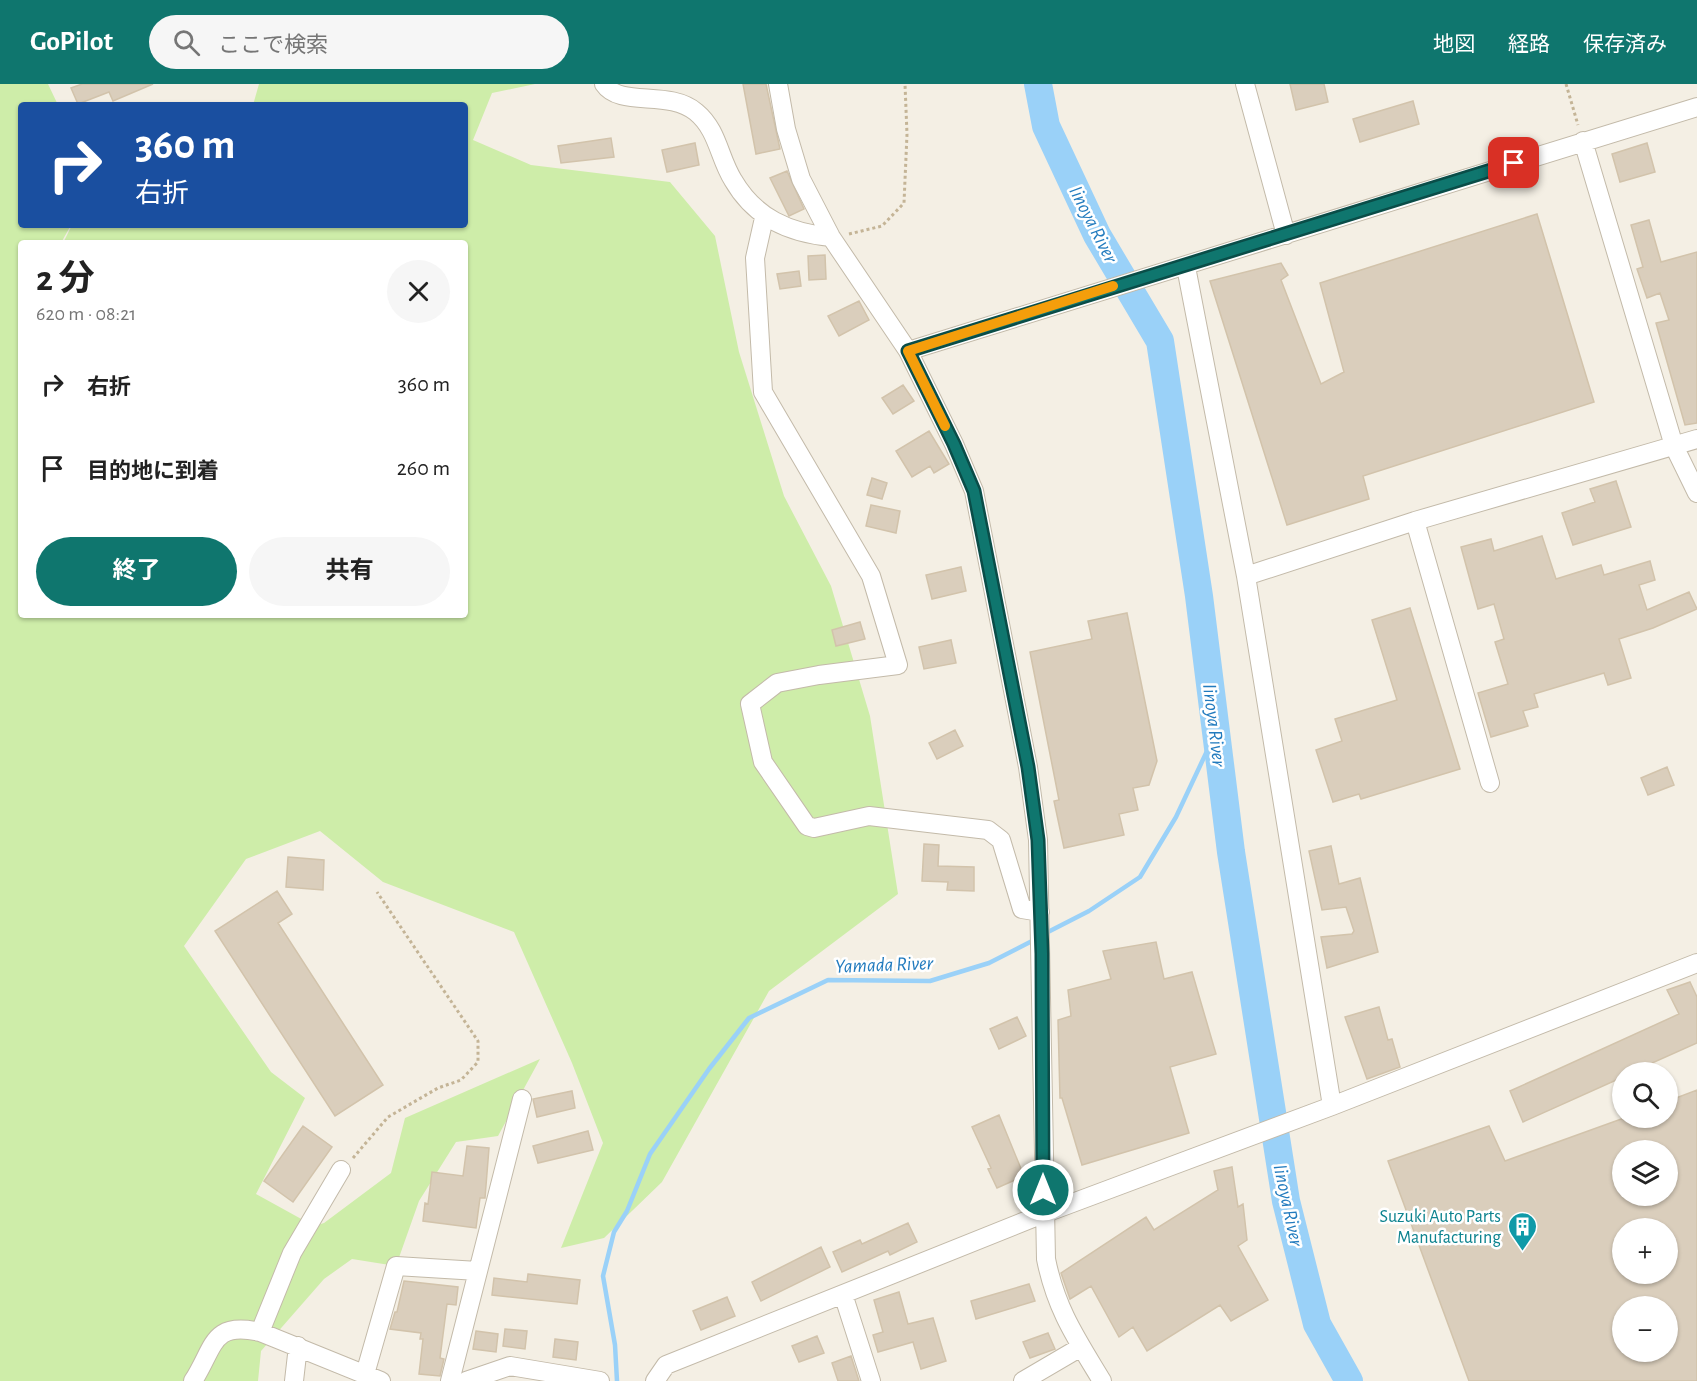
<!DOCTYPE html>
<html lang="ja">
<meta charset="utf-8">
<style>
:root{--surface:#fff;--page:#f6f6f6;--text:#222;--muted:#767676;--accent:#0f766e}
body{margin:0;font-family:"Alegreya Sans","Noto Sans JP",sans-serif;background:var(--page);color:var(--text);height:100vh;display:flex;flex-direction:column;font-size:22px;white-space:nowrap}
*{box-sizing:border-box;margin:0}
p{font-size:20px;color:var(--muted)}
.icon{flex:none;width:33px;height:33px;fill:none;stroke:currentColor;stroke-width:2;stroke-linecap:round;stroke-linejoin:round}
.map{position:relative;flex:1;overflow:hidden}
.side{position:absolute;left:18px;top:156px;width:450px;height:378px;display:flex;flex-direction:column;background:var(--surface);border-radius:6px;box-shadow:0 2px 4px #0004}
.side>*{flex:none}
.banner{position:absolute;left:18px;top:18px;width:450px;height:126px;border-radius:6px;box-shadow:0 2px 4px #0004;background:#1a4fa0;color:#fff;overflow:hidden}
.fabs{position:absolute;left:1612px;top:978px;display:grid;gap:12px}
.fabs a{display:grid;place-items:center;width:66px;height:66px;border-radius:50%;background:var(--surface);box-shadow:0 2px 4px #0004;font-size:30px}
.pin{position:absolute;display:grid;place-items:center;width:51px;height:51px;color:#fff;margin:-26px;border-radius:12px;box-shadow:0 3px 9px #0006}
.me{position:absolute;width:66px;margin:-33px;rotate:0deg;stroke-linejoin:round;filter:drop-shadow(0 0 4px #0008)}
.turn{display:flex;align-items:center;gap:21px;height:126px;padding:0 18px;font-size:27px}
.turn .icon{width:78px;height:78px;stroke-width:2.5}
.turn b{display:block;font-size:42px;line-height:51px}
.round{display:grid;place-items:center;flex:none;width:63px;height:63px;border-radius:32px;background:var(--page)}
.head{display:flex;align-items:center;justify-content:space-between;height:102px;padding:0 18px}
h1{font-size:36px;font-weight:700;line-height:45px}
.primary-button{display:flex;gap:12px;margin-top:auto;padding:12px 18px}
.primary-button a{flex:1;height:69px;border-radius:36px;background:var(--accent);color:#fff;font-size:24px;font-weight:700;line-height:69px;text-align:center}
.primary-button a+a{background:var(--page);color:var(--text)}
ul{padding:0;list-style:none}
li{display:flex;align-items:center;gap:18px;height:84px;padding:0 18px}
li div{flex:1}
li b{display:block;font-size:22px}
li em{font-style:normal}
header{display:flex;align-items:center;gap:36px;box-sizing:border-box;height:84px;padding:0 30px;background:var(--accent);color:#fff}
header strong{font-size:28px}
nav{display:flex;gap:33px;margin-inline-start:auto;font-size:21px}
.search{width:420px;height:54px;background:var(--page);display:flex;align-items:center;gap:15px;box-sizing:border-box;padding:0 21px;border-radius:33px;color:var(--muted);font-size:22px}
.map>svg:first-child{display:block}
</style>
<header>
<strong>GoPilot</strong>
<div class="search"><svg class="icon" aria-label="search" viewBox="0 0 24 24"><circle cx="10" cy="10" r="6"/><path d="M15 15l6 6"/></svg>ここで検索</div>
<nav><a>地図</a><a>経路</a><a>保存済み</a></nav>
</header>
<div class="map">
<svg width="1697" height="1297" viewBox="0 0 1697 1297">
<rect width="100%" height="100%" fill="#f4efe4"/>
<path fill="#ceeda9" d="M0,0H48L58,21H21V141H71L61,159H21V531H465V159H63L72,141H465V21H253L259,0H535L492,9L473,56L531,81L670,98L715,152L739,268L784,412L831,502L870,632L898,810L769,907L662,1098L604,1154L561,1164L603,1059L572,979L514,848L383,798L320,747L246,775L184,862L271,988L305,1014L256,1110L314,1142L324,1139L391,1089L405,1034L540,975L498,1052L456,1058L419,1117L396,1182L352,1175L324,1195L261,1267L258,1297H0Z"/>
<g fill="none" stroke-linecap="round" stroke-linejoin="round">
<path stroke="#9ad1f8" stroke-width="4.5" d="M1044,850L1089,827L1140,793L1176,733L1215,650
M617,1297L615,1261L603,1192L614,1148L627,1127L650,1070L709,985L749,934L828,896L930,897L989,879L1034,856"/>
<path stroke="#9ad1f8" stroke-width="28" d="M1038,0L1046,42L1097,151L1160,257L1199,512L1231,768L1286,1117L1317,1240L1349,1297"/>
</g>
<path fill="#dacebc" stroke="#d2c3ab" stroke-width="1.5" fill-rule="evenodd" d="M82,0H153L113,17L109,8L78,20L71,4Z
M743,0H766L780,65L756,70Z
M1290,0H1324L1328,18L1296,26Z
M1413,17L1419,40L1360,58L1353,35Z
M611,54L614,73L561,79L558,62Z
M695,59L699,81L667,88L662,66Z
M1647,59L1655,88L1620,98L1612,70Z
M787,87L804,125L789,132L770,94Z
M1537,130L1594,318L1363,392L1369,415L1287,441L1210,197L1281,179L1288,191L1281,196L1321,300L1344,288L1320,199Z
M1649,136L1661,178L1697,168V339L1685,341L1656,239L1669,236L1660,209L1647,214L1637,185L1643,183L1631,141Z
M825,171L826,195L809,196L808,172Z
M799,187L801,202L780,205L777,190Z
M859,217L869,236L839,252L828,232Z
M903,301L914,317L893,330L882,314Z
M929,347L949,380L934,389L930,382L912,393L896,367Z
M872,394L887,399L882,415L867,411Z
M1616,397L1631,443L1573,461L1562,429L1595,418L1590,405Z
M871,421L900,427L896,449L866,442Z
M1542,452L1556,495L1601,481L1604,491L1650,477L1655,496L1639,501L1647,526L1689,508L1697,525L1653,544L1619,555L1631,594L1608,601L1604,589L1534,610L1538,623L1523,627L1528,642L1491,653L1478,609L1508,600L1495,558L1504,555L1494,520L1478,525L1461,463L1491,455L1494,467Z
M961,483L966,507L932,515L926,491Z
M1410,524L1460,685L1361,715L1359,710L1333,718L1316,666L1342,657L1335,635L1397,616L1372,536Z
M1127,529L1157,677L1149,701L1133,704L1138,726L1119,730L1124,751L1064,764L1054,717L1059,716L1030,568L1092,555L1088,537Z
M860,538L865,555L836,562L832,546Z
M951,556L956,579L924,585L919,563Z
M955,646L963,662L937,675L929,659Z
M1667,683L1674,701L1648,711L1641,694Z
M924,760L939,761L938,782L974,783V807L947,806L948,798L922,797Z
M1331,762L1339,800L1360,794L1378,868L1327,884L1321,853L1352,850L1354,847L1346,823L1322,826L1309,767Z
M288,773L324,776L323,806L286,803Z
M277,807L292,830L278,839L383,1001L335,1032L215,847Z
M1156,858L1164,895L1192,888L1216,970L1170,983L1189,1049L1082,1081L1062,1014H1060L1058,936L1071,932L1068,906L1111,895L1103,867Z
M1690,898L1697,913V959L1632,988H1623V993L1523,1038L1510,1007L1679,930L1667,906Z
M1379,923L1388,956L1392,955L1400,983L1367,995L1345,933Z
M1017,933L1026,952L999,965L990,945Z
M1697,1006V1297H1469L1388,1077L1489,1042L1505,1077L1624,1034H1668V1017ZM1623,1066H1668V1112H1623ZM1623,1144H1668V1190H1623ZM1623,1222H1668V1268H1623Z
M572,1007L575,1024L537,1033L533,1015Z
M999,1031L1024,1092L997,1104L988,1085L991,1084L972,1043Z
M303,1042L332,1063L293,1118L264,1097Z
M588,1047L593,1066L538,1079L533,1062Z
M467,1062L489,1064L485,1114H480L476,1144L423,1137L425,1119L428,1120L432,1088L463,1092Z
M1232,1083L1238,1123L1243,1120L1247,1156L1238,1162L1268,1216L1231,1237L1220,1221L1147,1267L1133,1243L1119,1253L1091,1202L1070,1215L1061,1189L1146,1133L1154,1146L1218,1106L1214,1087Z
M908,1139L917,1158L890,1171L888,1167L842,1188L833,1168L860,1156L862,1160Z
M821,1163L830,1183L761,1217L752,1198Z
M528,1190L580,1196L577,1220L492,1211L494,1194L527,1198Z
M404,1197L458,1203L456,1221L447,1220L440,1274L444,1275L440,1292L419,1290L423,1255H420L421,1249L390,1245L395,1228H397Z
M1029,1200L1035,1217L976,1235L971,1217Z
M899,1208L908,1240L933,1234L946,1277L921,1285L913,1258L878,1268L873,1251L883,1248L874,1216Z
M727,1213L735,1232L701,1246L693,1227Z
M505,1245L527,1247L525,1265L503,1262Z
M476,1247L498,1250L496,1268L473,1265Z
M1048,1249L1055,1265L1030,1274L1023,1258Z
M817,1252L824,1269L799,1278L792,1262Z
M555,1255L578,1258L576,1276L553,1273Z
M851,1272L859,1297H838L832,1279Z"/>
<g fill="none" stroke-linecap="round" stroke-linejoin="round">
<defs>
<path id="minor" d="M604,0C620,24 669,5 696,28C718,46 719,74 733,96C755,134 789,149 831,153
M778,0L786,45L801,95L831,153L908,267L954,360L974,407L1028,683L1038,756L1046,1175C1056,1225 1076,1254 1102,1297
M1245,0L1286,151
M1583,57L1674,362L1697,409
M764,134L755,174L763,308L871,492L898,581L819,591L777,599L750,620L763,678L807,742L814,744L869,732L988,746L1001,756L1022,825L1040,828
M1186,183L1246,492L1332,1022
M908,267L1697,23
M1415,437L1490,699
M1246,492L1415,437L1697,355
M843,1210L871,1297
M260,1248L292,1169L341,1086
M365,1290L396,1182L478,1187
M193,1297C215,1263 211,1237 260,1248L381,1297
M294,1297L298,1262
M450,1297L522,1015
M466,1297L510,1282L600,1297
M655,1297L666,1281L1043,1130L1332,1022L1697,879
M1023,1297L1081,1263"/>
</defs>
<use href="#minor" stroke="#c3baa9" stroke-width="20"/>
<path stroke="#c4b496" stroke-width="3" stroke-dasharray="3 3" stroke-linecap="butt" d="M1566,0L1578,41
M849,150L882,142L904,119L907,50L905,0
M353,1074L388,1033L438,1004L461,996L478,978V957L377,808"/>
<use href="#minor" stroke="#fff" stroke-width="18"/>
</g>
<g fill="none" stroke-linecap="round" stroke-linejoin="round">
<defs>
<path id="route" d="M1043,1106L1042,870L1038,756L1028,683L974,407L954,360L908,267C1110,203 1312,143 1514,79"/>
</defs>
<use href="#route" stroke="#0a4d48" stroke-width="15"/>
<use href="#route" stroke="#0f766e" stroke-width="10"/>
<path stroke="#f59e0b" stroke-width="10" d="M945,342L908,267L1113,202"/>
</g>
<defs>
<symbol id="building-pin" viewBox="-11 -11 22 30"><path d="M0 17L-7.5 6A9.5 9.5 0 1 1 7.5 6Z" fill="#0f9aa8" stroke="#fff"/><path d="M-4-6H4V6H1V3H-1V6H-4ZM-2.5-4.3h1.7v1.8h-1.7ZM.8-4.3h1.7v1.8H.8ZM-2.5-1h1.7V.8h-1.7ZM.8-1h1.7V.8H.8Z" fill="#fff"/></symbol>
</defs>
<g fill-rule="evenodd">
<use href="#building-pin" x="1506" y="1126" width="33" height="45"/>
</g>
<g text-anchor="middle" stroke-width="5" stroke-linejoin="round" paint-order="stroke">
<g font-size="18" fill="#0d838f" stroke="#fff" text-anchor="end">
<text x="1501" y="1138">Suzuki Auto Parts<tspan x="1501" dy="21">Manufacturing</tspan></text>
</g>
<g font-size="20" font-style="italic" fill="#227bbe" stroke="#fff">
<text transform="translate(1094 140) rotate(63)" y="7">Iinoya River</text>
<text transform="translate(1215 641) rotate(83)" y="7">Iinoya River</text>
<text transform="translate(884 880) rotate(-2)" y="7">Yamada River</text>
<text transform="translate(1289 1121) rotate(78)" y="7">Iinoya River</text>
</g>
</g>
</svg>
<div class="fabs">
<a><svg class="icon" aria-label="search" viewBox="0 0 24 24"><circle cx="10" cy="10" r="6"/><path d="M15 15l6 6"/></svg></a>
<a><svg class="icon" aria-label="layers" viewBox="0 0 24 24"><path d="M12 4l9 5-9 5-9-5zM3 14l9 5 9-5"/></svg></a>
<a>+</a>
<a>−</a>
</div>
<div class="pin" style="left:1514px;top:79px;background:#d93025"><svg class="icon" aria-label="arrive" viewBox="0 0 24 24"><path d="M6 21V4h12l-3 4 3 4H6"/></svg></div>
<svg class="me" style="left:1043px;top:1106px" viewBox="-20 -20 40 40"><circle r="17" fill="#0f766e" stroke="#fff" stroke-width="3"/><path d="M0-11L8 9 0 5-8 9z" fill="#fff"/></svg>
<div class="banner">
<div class="turn"><svg class="icon" aria-label="right" viewBox="0 0 24 24"><path d="M7 20v-9h11M14 6l5 5-5 5"/></svg><div><b>360 m</b>右折</div></div>
</div>
<section class="side">
<div class="head"><div><h1>2 分</h1><p>620 m · 08:21</p></div><a class="round"><svg class="icon" aria-label="close" viewBox="0 0 24 24"><path d="M6 6l12 12M18 6L6 18"/></svg></a></div>
<ul>
<li><svg class="icon" aria-label="right" viewBox="0 0 24 24"><path d="M7 20v-9h11M14 6l5 5-5 5"/></svg><div><b>右折</b></div><em>360 m</em></li>
<li><svg class="icon" aria-label="arrive" viewBox="0 0 24 24"><path d="M6 21V4h12l-3 4 3 4H6"/></svg><div><b>目的地に到着</b></div><em>260 m</em></li>
</ul>
<div class="primary-button"><a>終了</a><a>共有</a></div>
</section>
</div>
